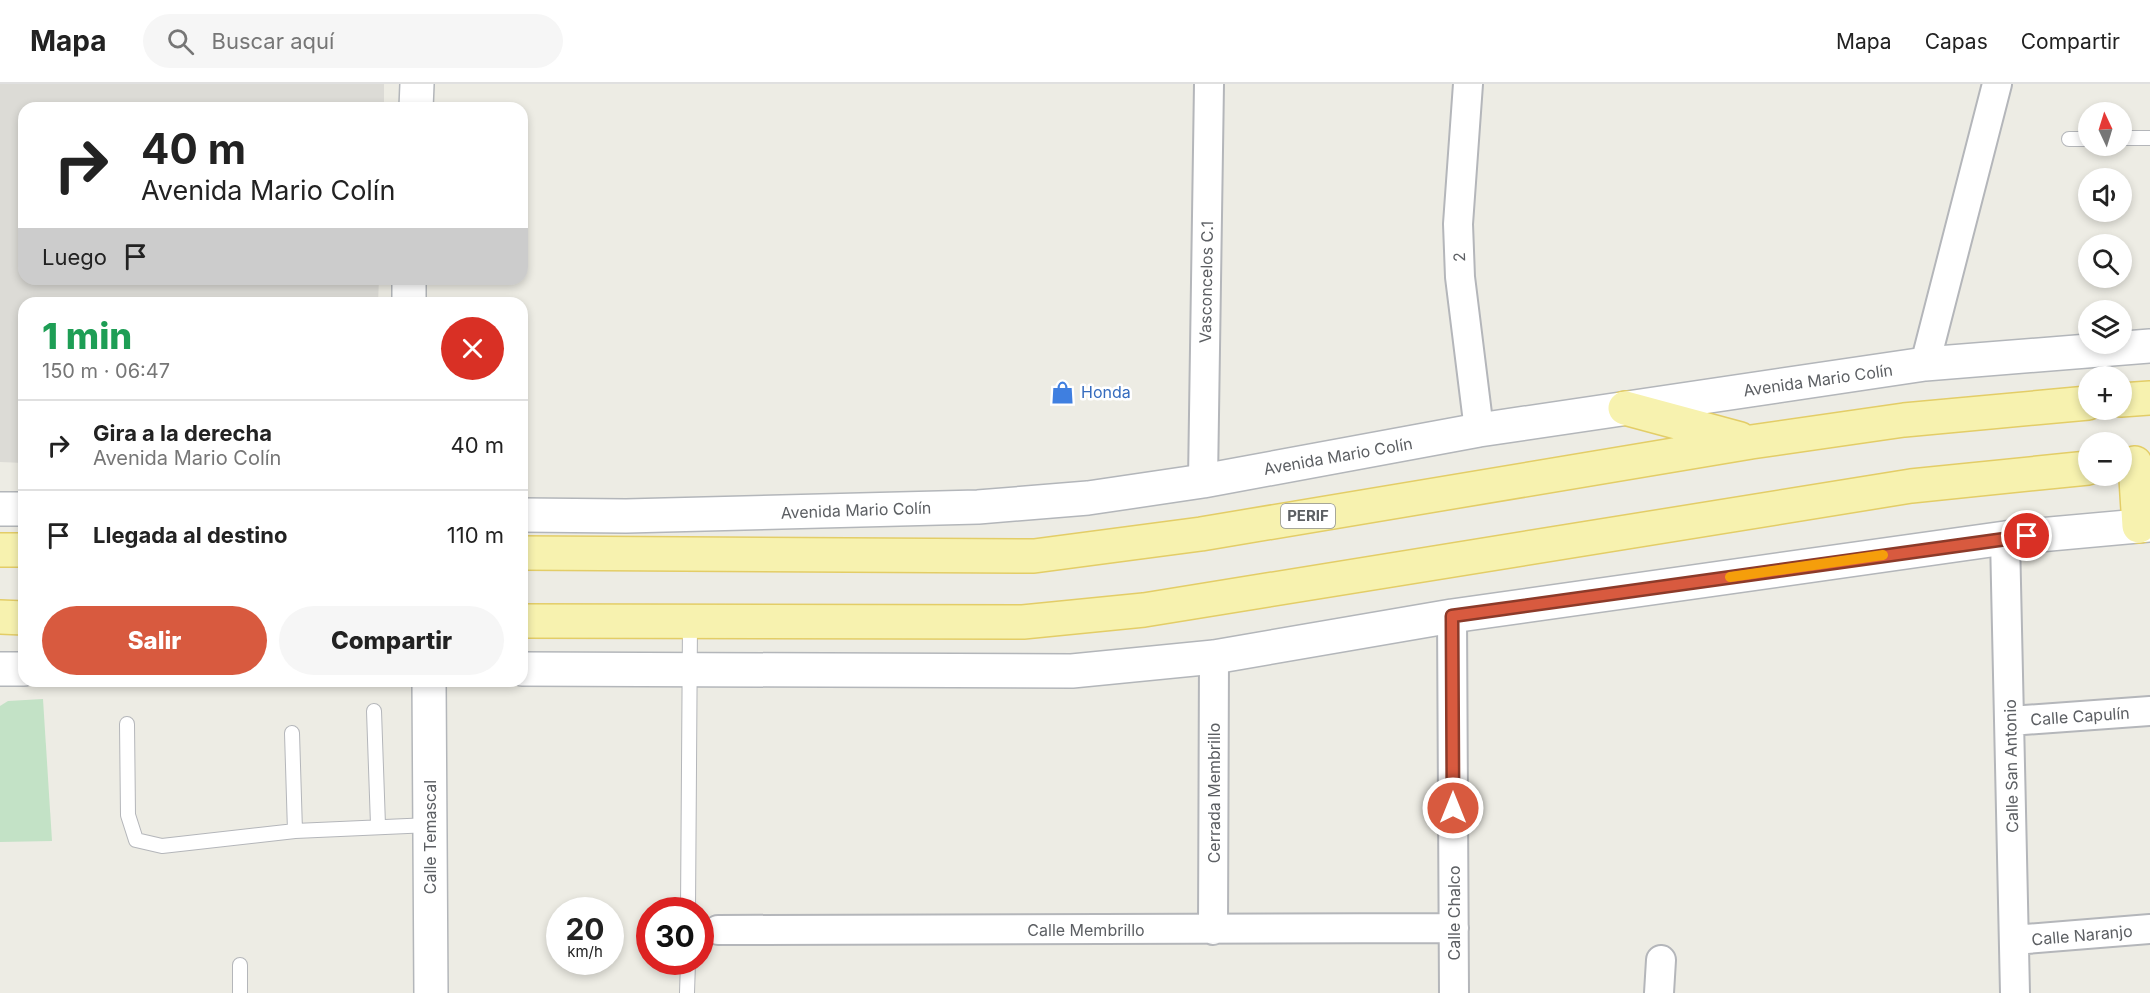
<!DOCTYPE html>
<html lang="es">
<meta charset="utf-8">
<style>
:root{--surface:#fff;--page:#f6f6f6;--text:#222;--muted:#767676;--line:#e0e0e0;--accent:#d85a3f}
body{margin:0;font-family:Inter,sans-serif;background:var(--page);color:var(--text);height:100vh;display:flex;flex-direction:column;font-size:22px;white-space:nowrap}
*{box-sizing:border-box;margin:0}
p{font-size:20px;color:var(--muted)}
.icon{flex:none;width:33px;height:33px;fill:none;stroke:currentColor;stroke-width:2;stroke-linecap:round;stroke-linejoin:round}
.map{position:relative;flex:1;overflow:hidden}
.details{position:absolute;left:18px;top:213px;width:510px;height:390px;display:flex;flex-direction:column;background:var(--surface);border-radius:18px;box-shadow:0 3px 9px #0003}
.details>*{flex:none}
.banner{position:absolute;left:18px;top:18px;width:510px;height:183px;border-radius:18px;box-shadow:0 3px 9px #0003;background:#fff;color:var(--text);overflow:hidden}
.needle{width:39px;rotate:356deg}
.tools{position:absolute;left:2078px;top:18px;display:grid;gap:12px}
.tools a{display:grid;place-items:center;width:54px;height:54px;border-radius:50%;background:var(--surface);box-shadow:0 3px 9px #0003;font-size:30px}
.speed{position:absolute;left:546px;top:813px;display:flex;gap:12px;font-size:30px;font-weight:700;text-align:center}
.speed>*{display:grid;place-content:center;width:78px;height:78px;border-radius:50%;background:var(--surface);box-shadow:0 3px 9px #0003;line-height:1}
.speed small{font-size:15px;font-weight:400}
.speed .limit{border:9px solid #d22;background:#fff;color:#111}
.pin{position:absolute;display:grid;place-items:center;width:51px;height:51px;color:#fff;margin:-26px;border:3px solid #fff;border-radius:50%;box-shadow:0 2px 6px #0007}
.me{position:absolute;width:66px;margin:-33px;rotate:0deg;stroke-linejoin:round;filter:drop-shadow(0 0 4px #0008)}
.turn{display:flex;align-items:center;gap:21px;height:126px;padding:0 24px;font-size:27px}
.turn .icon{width:78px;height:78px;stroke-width:2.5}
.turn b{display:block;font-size:42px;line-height:51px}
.then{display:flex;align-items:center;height:57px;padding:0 24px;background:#0003;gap:12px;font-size:22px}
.round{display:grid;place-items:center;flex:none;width:63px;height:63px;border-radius:32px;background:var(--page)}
.summary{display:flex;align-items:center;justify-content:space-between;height:102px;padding:0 24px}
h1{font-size:36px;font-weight:800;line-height:45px;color:#1e9e55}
.cta{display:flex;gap:12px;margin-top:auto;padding:12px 24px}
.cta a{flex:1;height:69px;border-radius:36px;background:var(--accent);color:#fff;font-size:24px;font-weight:800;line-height:69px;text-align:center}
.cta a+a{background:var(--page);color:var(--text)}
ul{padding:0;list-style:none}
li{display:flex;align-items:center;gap:18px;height:90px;padding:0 24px;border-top:2px solid var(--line)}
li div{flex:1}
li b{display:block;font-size:22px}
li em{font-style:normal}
header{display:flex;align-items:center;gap:36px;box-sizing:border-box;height:84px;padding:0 30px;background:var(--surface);border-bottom:2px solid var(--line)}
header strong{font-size:28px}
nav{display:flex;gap:33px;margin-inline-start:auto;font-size:21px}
.search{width:420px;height:54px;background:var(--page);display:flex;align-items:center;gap:15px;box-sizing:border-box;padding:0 21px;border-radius:33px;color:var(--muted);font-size:22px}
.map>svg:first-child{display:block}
</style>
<header>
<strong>Mapa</strong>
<div class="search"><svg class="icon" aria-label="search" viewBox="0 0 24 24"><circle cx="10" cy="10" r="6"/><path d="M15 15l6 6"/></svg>Buscar aquí</div>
<nav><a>Mapa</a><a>Capas</a><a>Compartir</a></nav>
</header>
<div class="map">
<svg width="2150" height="909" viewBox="0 0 2150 909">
<rect width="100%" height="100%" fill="#edece4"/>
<path fill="#dcdbd6" d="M0,0H384V24H24V195H379L378,219H24V379L0,378Z"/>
<path fill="#c3e2c6" d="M43,615L52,757L0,758V622L8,617Z"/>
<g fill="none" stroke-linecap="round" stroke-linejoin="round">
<defs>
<path id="lane" d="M2121,54H2150
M2069,55H2088
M374,627L378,741
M127,640L128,731L136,756L162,762L295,747L430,741
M292,649L295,747
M688,826L690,539
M240,881V909
M687,909L688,878"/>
<path id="street" d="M1468,0L1458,140L1460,193L1479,346
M1925,280L1997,0
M1203,397L1209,0
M2005,454L2015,909
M1452,532L1454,909
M2010,637L2150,627
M718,846L1454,844
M1213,846L1214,573
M2014,856L2150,845
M1659,909L1661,876"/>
<path id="secondary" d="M416,24L417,0
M409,219V195
M0,425H24
M522,431L626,432L978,423L1088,414L1203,397L1479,346L1925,280L2150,262
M0,585H24
M522,585L1072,587L1214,573L1452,532L2005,454L2150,441
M429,597L431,909"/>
<path id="primary" d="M2121,316L2150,314
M1625,324L1740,355
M2135,379L2139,442
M0,466H24
M522,469L1034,472L1201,450L1751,358L1904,336L2088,319
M0,533L24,534
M522,537L1023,538L1144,526L1911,402L2088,384"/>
</defs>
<use href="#lane" stroke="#b4b6ba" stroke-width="16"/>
<use href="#street" stroke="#b4b6ba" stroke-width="32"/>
<use href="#secondary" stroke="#b3b6ba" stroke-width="36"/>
<use href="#primary" stroke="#e3cd67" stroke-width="36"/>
<use href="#lane" stroke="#fff" stroke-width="14"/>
<use href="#street" stroke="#fff" stroke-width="28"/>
<use href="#secondary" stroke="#fff" stroke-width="33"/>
<use href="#primary" stroke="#f7f2af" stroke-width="33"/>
</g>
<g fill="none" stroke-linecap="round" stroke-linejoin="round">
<defs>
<path id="route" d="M1453,724L1452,532L2027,452"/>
</defs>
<use href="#route" stroke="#8c3a29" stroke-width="15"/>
<use href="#route" stroke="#d85a3f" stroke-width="10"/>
<path stroke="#f59e0b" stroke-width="10" d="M1730,493L1883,471"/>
</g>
<defs>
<symbol id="shop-bare" viewBox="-9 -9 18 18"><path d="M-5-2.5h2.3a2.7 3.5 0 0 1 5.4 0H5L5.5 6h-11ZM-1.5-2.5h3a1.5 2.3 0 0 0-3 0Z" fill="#3f7fe0" stroke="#fff" stroke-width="2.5" paint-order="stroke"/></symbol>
</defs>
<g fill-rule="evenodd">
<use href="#shop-bare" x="1046" y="292" width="33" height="33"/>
</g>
<g text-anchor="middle" stroke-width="5" stroke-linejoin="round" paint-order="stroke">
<rect fill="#fff" stroke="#8d8f92" stroke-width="1.5" x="1281" y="420" width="54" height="24" rx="4.5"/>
<g font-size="15" font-weight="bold" fill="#5c5f63">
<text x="1308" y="437">PERIF</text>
</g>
<g font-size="16" fill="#5c5f63" stroke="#fff">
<text transform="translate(1459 173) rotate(-92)" y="6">2</text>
<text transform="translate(1206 198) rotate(-89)" y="6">Vasconcelos C.1</text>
<text transform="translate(1818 296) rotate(-8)" y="6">Avenida Mario Colín</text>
<text transform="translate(1338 372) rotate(-10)" y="6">Avenida Mario Colín</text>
<text transform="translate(856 426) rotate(-2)" y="6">Avenida Mario Colín</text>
<text transform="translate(2080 632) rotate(-4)" y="6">Calle Capulín</text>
<text transform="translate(2011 682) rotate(-91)" y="6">Calle San Antonio</text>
<text transform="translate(1214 709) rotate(-90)" y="6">Cerrada Membrillo</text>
<text transform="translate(430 753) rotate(-90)" y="6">Calle Temascal</text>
<text transform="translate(1454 829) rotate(-90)" y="6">Calle Chalco</text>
<text x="1086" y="852">Calle Membrillo</text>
<text transform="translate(2082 851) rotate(-5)" y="6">Calle Naranjo</text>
</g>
<g font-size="16" fill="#366cbe" stroke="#fff" text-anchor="start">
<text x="1081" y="314">Honda</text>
</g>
</g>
</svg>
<div class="tools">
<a><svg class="needle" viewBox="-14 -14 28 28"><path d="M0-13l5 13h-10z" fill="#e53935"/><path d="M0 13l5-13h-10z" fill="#767676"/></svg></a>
<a><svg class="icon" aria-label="sound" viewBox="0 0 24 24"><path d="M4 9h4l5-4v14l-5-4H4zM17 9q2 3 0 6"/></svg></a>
<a><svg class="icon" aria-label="search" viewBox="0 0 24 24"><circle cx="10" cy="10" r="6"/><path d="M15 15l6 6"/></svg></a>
<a><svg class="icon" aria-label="layers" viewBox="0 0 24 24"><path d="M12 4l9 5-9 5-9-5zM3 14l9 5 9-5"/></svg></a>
<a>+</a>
<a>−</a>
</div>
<div class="speed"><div>20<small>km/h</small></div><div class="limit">30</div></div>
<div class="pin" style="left:2027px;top:452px;background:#d93025"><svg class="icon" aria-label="arrive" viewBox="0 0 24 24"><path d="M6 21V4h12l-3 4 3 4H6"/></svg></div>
<svg class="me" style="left:1453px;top:724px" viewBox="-20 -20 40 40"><circle r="17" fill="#d85a3f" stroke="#fff" stroke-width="3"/><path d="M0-11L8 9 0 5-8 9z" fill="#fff"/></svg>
<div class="banner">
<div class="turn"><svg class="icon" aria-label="right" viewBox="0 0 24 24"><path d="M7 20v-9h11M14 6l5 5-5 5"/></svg><div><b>40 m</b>Avenida Mario Colín</div></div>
<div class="then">Luego<svg class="icon" aria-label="arrive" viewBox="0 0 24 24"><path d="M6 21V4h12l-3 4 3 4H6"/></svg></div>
</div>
<section class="details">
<div class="summary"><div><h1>1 min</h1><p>150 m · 06:47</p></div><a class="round" style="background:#d93025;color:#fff"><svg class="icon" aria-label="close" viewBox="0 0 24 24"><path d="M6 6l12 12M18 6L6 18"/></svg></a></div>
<ul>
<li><svg class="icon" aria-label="right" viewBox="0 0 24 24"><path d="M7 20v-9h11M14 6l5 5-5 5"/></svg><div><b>Gira a la derecha</b><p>Avenida Mario Colín</p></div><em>40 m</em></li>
<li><svg class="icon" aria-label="arrive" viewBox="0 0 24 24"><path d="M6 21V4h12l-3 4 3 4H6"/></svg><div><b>Llegada al destino</b></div><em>110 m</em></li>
</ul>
<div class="cta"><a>Salir</a><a>Compartir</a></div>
</section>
</div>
